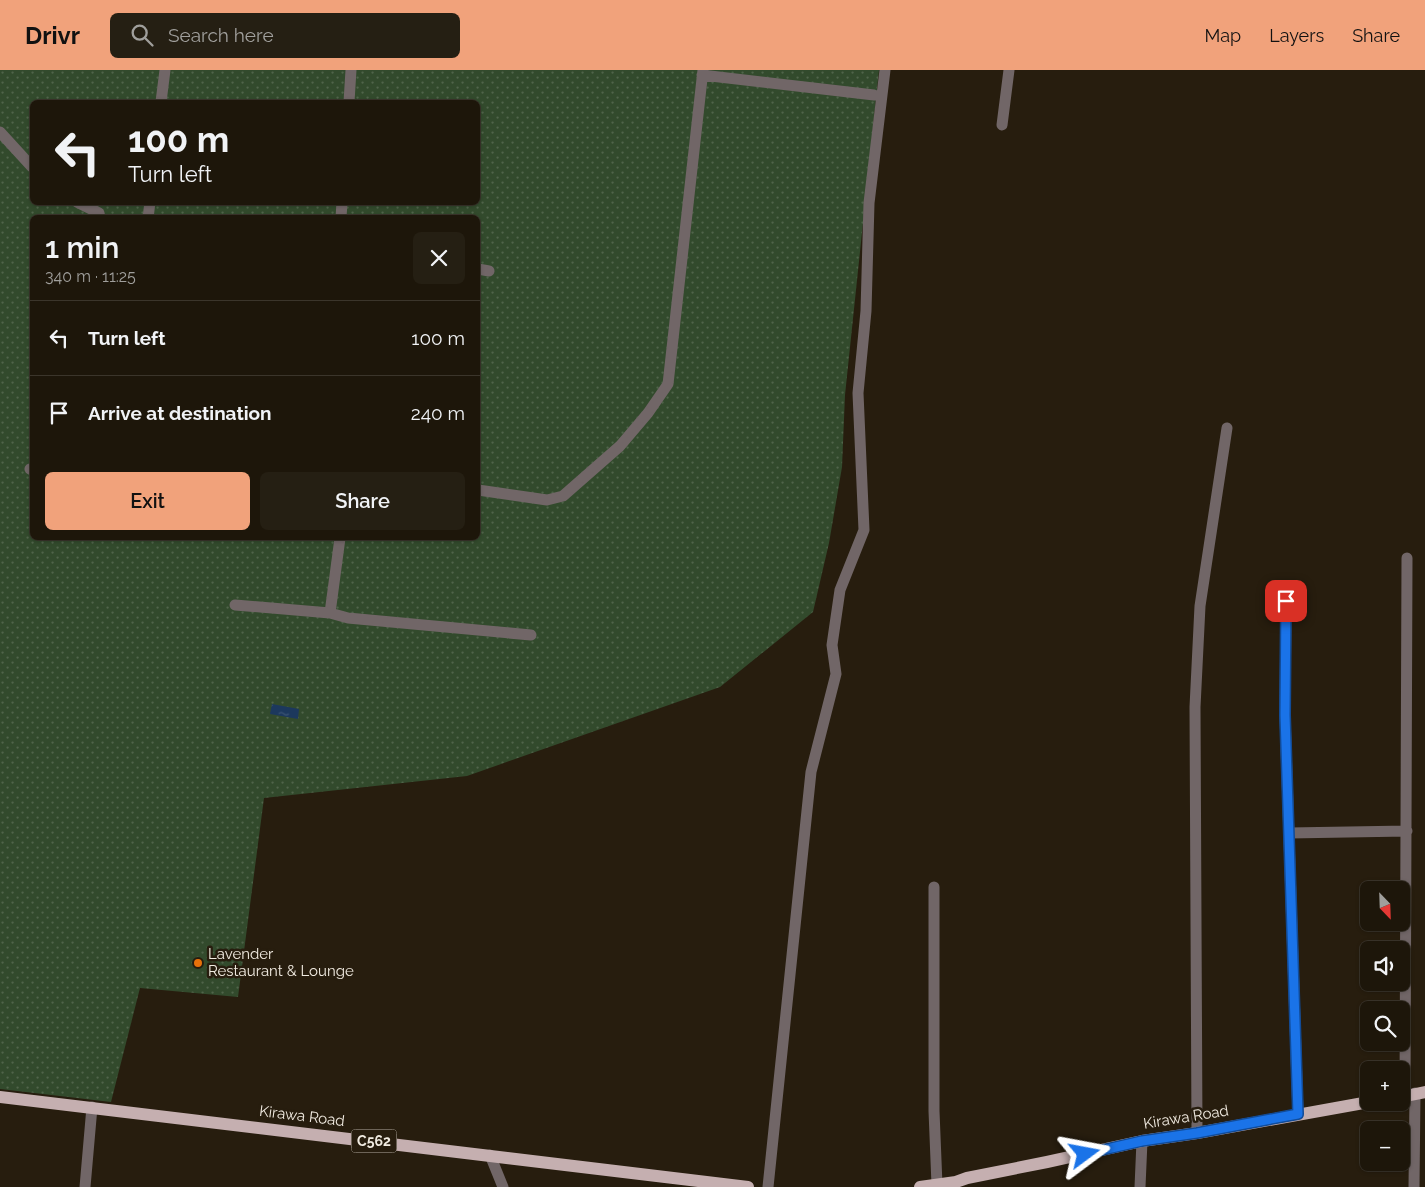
<!DOCTYPE html>
<meta charset="utf-8">
<style>
:root{--surface:#1d160a;--page:#251f13;--text:#f1f3f6;--muted:#a09f9c;--line:#3b352b;--accent:#f1a27b}
body{margin:0;font-family:Raleway,sans-serif;background:var(--page);color:var(--text);height:100vh;display:flex;flex-direction:column;font-size:19px;white-space:nowrap}
*{box-sizing:border-box;margin:0}
p{font-size:16px;color:var(--muted)}
.icon{flex:none;width:28px;height:28px;fill:none;stroke:currentColor;stroke-width:2;stroke-linecap:round;stroke-linejoin:round}
.map{position:relative;flex:1;overflow:hidden}
.panel{position:absolute;left:30px;top:145px;width:450px;height:325px;display:flex;flex-direction:column;background:var(--surface);border-radius:8px;box-shadow:0 1px 4px #0004,0 0 0 1px var(--line)}
.panel>*{flex:none}
.guide{position:absolute;left:30px;top:30px;width:450px;height:105px;border-radius:8px;box-shadow:0 1px 4px #0004,0 0 0 1px var(--line);background:#1d160a;color:var(--text);overflow:hidden}
.needle{width:32px;rotate:157deg}
.fabs{position:absolute;left:1360px;top:811px;display:grid;gap:10px}
.fabs a{display:grid;place-items:center;width:50px;height:50px;border-radius:8px;background:var(--surface);box-shadow:0 1px 4px #0004,0 0 0 1px var(--line);font-size:25px}
.pin{position:absolute;display:grid;place-items:center;width:42px;height:42px;color:#fff;margin:-21px;border-radius:10px;box-shadow:0 2px 8px #0006}
.me{position:absolute;width:55px;margin:-28px;rotate:77deg;stroke-linejoin:round;filter:drop-shadow(0 0 4px #0008)}
.turn{display:flex;align-items:center;gap:18px;height:105px;padding:0 15px;font-size:22px}
.turn .icon{width:65px;height:65px;stroke-width:2.5}
.turn b{display:block;font-size:35px;line-height:42px}
.round{display:grid;place-items:center;flex:none;width:52px;height:52px;border-radius:8px;background:var(--page)}
.headline{display:flex;align-items:center;justify-content:space-between;height:85px;padding:0 15px}
h1{font-size:30px;font-weight:600;line-height:38px}
.cta{display:flex;gap:10px;margin-top:auto;padding:10px 15px}
.cta a{flex:1;height:58px;border-radius:8px;background:var(--accent);color:#111;font-size:20px;font-weight:600;line-height:58px;text-align:center}
.cta a+a{background:var(--page);color:var(--text)}
ul{padding:0;list-style:none}
li{display:flex;align-items:center;gap:15px;height:75px;padding:0 15px;border-top:1px solid var(--line)}
li div{flex:1}
li b{display:block;font-size:19px}
li em{font-style:normal}
header{display:flex;align-items:center;gap:30px;box-sizing:border-box;height:70px;padding:0 25px;background:var(--accent);color:#111}
header strong{font-size:24px}
nav{display:flex;gap:28px;margin-inline-start:auto;font-size:18px}
.search{width:350px;height:45px;background:var(--page);display:flex;align-items:center;gap:12px;box-sizing:border-box;padding:0 18px;border-radius:8px;color:var(--muted);font-size:19px}
.map>svg:first-child{display:block}
</style>
<header>
<strong>Drivr</strong>
<div class="search"><svg class="icon" aria-label="search" viewBox="0 0 24 24"><circle cx="10" cy="10" r="6"/><path d="M15 15l6 6"/></svg>Search here</div>
<nav><a>Map</a><a>Layers</a><a>Share</a></nav>
</header>
<div class="map">
<svg width="1425" height="1117" viewBox="0 0 1425 1117">
<defs>
<pattern id="garden-dots" width="8" height="8" patternUnits="userSpaceOnUse" patternTransform="scale(1.25)"><rect width="8" height="8" fill="#324a2c"/><path d="M2 2h.1M6 6h.1" fill="none" stroke="#50644a" stroke-width="1.8" stroke-linecap="round"/></pattern>
<pattern id="water-ripples" width="26" height="14" patternUnits="userSpaceOnUse" patternTransform="scale(1.25)"><rect width="26" height="14" fill="#1c385d"/><path d="M2 4q2-2 4 0t4 0M15 11q2-2 4 0t4 0" fill="none" stroke="#3d5574"/></pattern>
</defs>
<rect width="100%" height="100%" fill="#271d0e"/>
<path fill="url(#garden-dots)" fill-rule="evenodd" d="M0,0H879L845,325L842,397L829,473L813,542L720,617L467,706L264,728L238,927L140,918L111,1032L0,1019ZM32,32H478V132H32ZM32,148H478V468H32Z"/>
<path fill="url(#water-ripples)" d="M272,634L299,639L298,649L270,644Z"/>
<g fill="none" stroke-linecap="round" stroke-linejoin="round">
<path stroke="#716667" stroke-width="11" d="M702,5L874,25
M161,32L165,0
M349,32L351,0
M1002,55L1009,0
M0,62L32,97
M77,132L99,143L100,148
M148,148L150,132
M341,148L342,132
M478,199L489,201
M30,399L32,400
M478,420L547,430L563,426L620,376L648,343L668,314L703,0
M340,468L330,543L348,548L531,565
M1286,531L1285,645L1298,1044
M235,535L330,543
M1289,763L1407,761
M934,817V1041L937,1115
M1405,1026L1407,488
M1197,1063L1195,637L1200,536L1227,358
M490,1085L503,1117
M85,1117L92,1037
M768,1117L811,702L836,604L832,575L840,520L864,460L858,323L866,241L869,133L885,0
M1140,1117L1142,1071
M1414,1117L1415,1023"/>
<path stroke="#c5afb0" stroke-width="12" d="M0,1027L748,1117
M1401,1027L1425,1022
M920,1117L956,1112L967,1108L1047,1092L1142,1071L1197,1063L1369,1032"/>
</g>
<g fill="none" stroke-linecap="round" stroke-linejoin="round">
<defs>
<path id="route" d="M1085,1084L1142,1071L1197,1063L1298,1044L1285,645L1286,531"/>
</defs>
<use href="#route" stroke="#114b97" stroke-width="12"/>
<use href="#route" stroke="#1a73e8" stroke-width="9"/>
</g>
<circle fill="#e8710a" stroke="#271d0e" stroke-width="2" cx="198" cy="893" r="5"/>
<g text-anchor="middle" stroke-width="5" stroke-linejoin="round" paint-order="stroke">
<rect fill="#271d0e" stroke="#b4ada2" stroke-width="1" x="351.5" y="1059.5" width="45" height="23" rx="4"/>
<g font-size="14" font-weight="bold" fill="#f1ebe1">
<text x="374" y="1076">C562</text>
</g>
<g font-size="15" fill="#f1ebe1" stroke="#271d0e" text-anchor="start">
<text x="208" y="889">Lavender<tspan x="208" dy="17">Restaurant &amp; Lounge</tspan></text>
</g>
<g font-size="15" fill="#f1ebe1" stroke="#271d0e">
<text transform="translate(302 1046) rotate(7)" y="5">Kirawa Road</text>
<text transform="translate(1186 1047) rotate(-9)" y="5">Kirawa Road</text>
</g>
</g>
</svg>
<div class="fabs">
<a><svg class="needle" viewBox="-14 -14 28 28"><path d="M0-13l5 13h-10z" fill="#e53935"/><path d="M0 13l5-13h-10z" fill="#a09f9c"/></svg></a>
<a><svg class="icon" aria-label="sound" viewBox="0 0 24 24"><path d="M4 9h4l5-4v14l-5-4H4zM17 9q2 3 0 6"/></svg></a>
<a><svg class="icon" aria-label="search" viewBox="0 0 24 24"><circle cx="10" cy="10" r="6"/><path d="M15 15l6 6"/></svg></a>
<a>+</a>
<a>−</a>
</div>
<div class="pin" style="left:1286px;top:531px;background:#d93025"><svg class="icon" aria-label="arrive" viewBox="0 0 24 24"><path d="M6 21V4h12l-3 4 3 4H6"/></svg></div>
<svg class="me" style="left:1085px;top:1084px" viewBox="-20 -20 40 40"><path d="M0-17L14 15 0 8-14 15z" fill="#1a73e8" stroke="#fff" stroke-width="4"/></svg>
<div class="guide">
<div class="turn"><svg class="icon" aria-label="left" viewBox="0 0 24 24"><path d="M17 20v-9H6M10 6l-5 5 5 5"/></svg><div><b>100 m</b>Turn left</div></div>
</div>
<section class="panel">
<div class="headline"><div><h1>1 min</h1><p>340 m · 11:25</p></div><a class="round"><svg class="icon" aria-label="close" viewBox="0 0 24 24"><path d="M6 6l12 12M18 6L6 18"/></svg></a></div>
<ul>
<li><svg class="icon" aria-label="left" viewBox="0 0 24 24"><path d="M17 20v-9H6M10 6l-5 5 5 5"/></svg><div><b>Turn left</b></div><em>100 m</em></li>
<li><svg class="icon" aria-label="arrive" viewBox="0 0 24 24"><path d="M6 21V4h12l-3 4 3 4H6"/></svg><div><b>Arrive at destination</b></div><em>240 m</em></li>
</ul>
<div class="cta"><a>Exit</a><a>Share</a></div>
</section>
</div>
